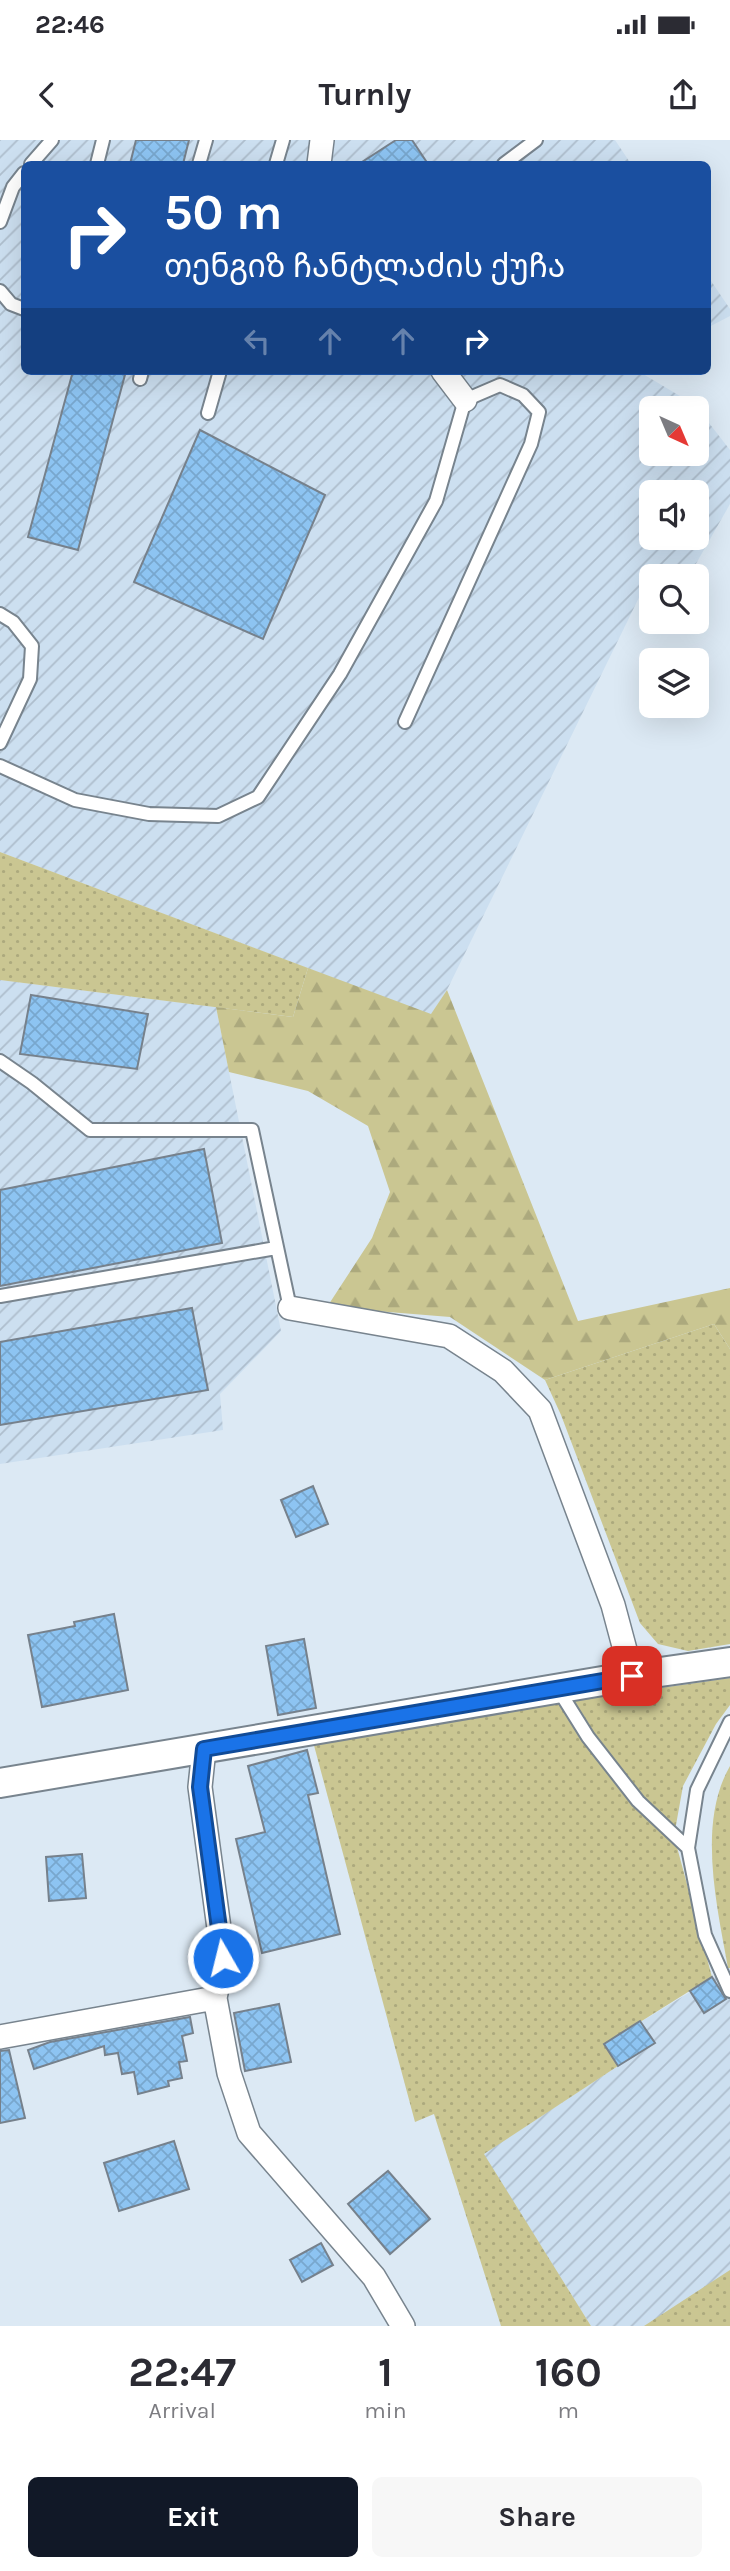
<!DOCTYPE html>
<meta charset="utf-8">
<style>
:root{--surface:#fff;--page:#f7f7f7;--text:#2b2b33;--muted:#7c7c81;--accent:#111827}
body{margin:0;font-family:Karla,"Noto Sans Georgian",sans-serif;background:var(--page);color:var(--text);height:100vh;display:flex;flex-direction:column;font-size:26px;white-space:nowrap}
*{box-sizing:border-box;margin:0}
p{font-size:23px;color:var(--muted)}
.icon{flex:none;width:38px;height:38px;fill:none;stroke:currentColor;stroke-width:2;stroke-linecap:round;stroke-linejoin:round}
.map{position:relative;height:2186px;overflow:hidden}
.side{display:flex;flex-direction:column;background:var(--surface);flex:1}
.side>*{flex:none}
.banner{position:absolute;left:21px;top:21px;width:690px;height:214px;border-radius:10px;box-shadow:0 7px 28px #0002;background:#1a4fa0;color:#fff;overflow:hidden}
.needle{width:46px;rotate:136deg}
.tools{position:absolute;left:639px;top:256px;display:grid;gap:14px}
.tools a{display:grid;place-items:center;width:70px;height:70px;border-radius:10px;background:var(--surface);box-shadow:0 7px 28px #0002;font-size:35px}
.pin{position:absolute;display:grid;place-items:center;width:60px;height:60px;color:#fff;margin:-30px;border-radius:14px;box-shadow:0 4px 10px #0006}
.me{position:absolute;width:77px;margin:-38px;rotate:352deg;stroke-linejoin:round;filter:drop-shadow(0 0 5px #0008)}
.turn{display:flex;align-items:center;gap:24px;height:147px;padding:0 28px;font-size:32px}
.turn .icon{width:91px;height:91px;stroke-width:2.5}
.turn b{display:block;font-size:49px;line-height:60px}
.lanes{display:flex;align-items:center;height:66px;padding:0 28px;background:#0003;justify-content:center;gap:35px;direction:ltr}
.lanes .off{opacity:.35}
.eta{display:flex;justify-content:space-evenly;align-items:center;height:119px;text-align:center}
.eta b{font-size:42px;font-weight:700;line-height:49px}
.cta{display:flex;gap:14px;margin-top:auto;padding:14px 28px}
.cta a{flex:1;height:80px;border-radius:10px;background:var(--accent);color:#fff;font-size:28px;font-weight:700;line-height:80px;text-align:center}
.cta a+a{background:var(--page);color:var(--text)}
.status{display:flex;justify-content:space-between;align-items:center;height:49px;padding:0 35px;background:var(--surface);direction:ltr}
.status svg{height:19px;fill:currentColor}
header{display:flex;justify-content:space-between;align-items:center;height:91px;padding:0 28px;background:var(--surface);font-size:32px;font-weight:700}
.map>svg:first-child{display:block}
</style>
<div class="status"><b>22:46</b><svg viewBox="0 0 49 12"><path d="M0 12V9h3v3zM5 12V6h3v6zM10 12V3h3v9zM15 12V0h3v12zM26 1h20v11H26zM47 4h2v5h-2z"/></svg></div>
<header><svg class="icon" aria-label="back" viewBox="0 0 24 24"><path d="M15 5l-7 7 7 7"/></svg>Turnly<svg class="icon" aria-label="share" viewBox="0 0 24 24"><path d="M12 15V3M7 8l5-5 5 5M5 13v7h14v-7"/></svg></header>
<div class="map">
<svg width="730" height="2186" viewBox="0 0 730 2186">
<defs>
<pattern id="industrial-furrows" width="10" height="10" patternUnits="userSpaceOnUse" patternTransform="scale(1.75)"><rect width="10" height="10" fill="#ccdff0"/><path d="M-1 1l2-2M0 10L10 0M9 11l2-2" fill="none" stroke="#aebecd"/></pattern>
<pattern id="grass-dots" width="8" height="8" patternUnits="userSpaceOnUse" patternTransform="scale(1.75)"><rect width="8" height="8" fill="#cac692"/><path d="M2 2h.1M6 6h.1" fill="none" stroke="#aca97d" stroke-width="1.8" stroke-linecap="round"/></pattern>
<pattern id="forest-firs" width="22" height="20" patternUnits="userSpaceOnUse" patternTransform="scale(1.75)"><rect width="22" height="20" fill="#cac692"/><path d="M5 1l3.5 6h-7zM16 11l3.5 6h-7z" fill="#aca97d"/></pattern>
<pattern id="building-cross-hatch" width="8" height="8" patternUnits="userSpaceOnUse" patternTransform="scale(1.75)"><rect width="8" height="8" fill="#8dc4f2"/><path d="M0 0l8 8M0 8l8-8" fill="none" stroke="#78a7ce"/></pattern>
</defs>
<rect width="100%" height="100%" fill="#dce9f4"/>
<path fill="url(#industrial-furrows)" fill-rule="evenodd" d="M0,0H615L631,24H24V231H638L695,265L730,310V364L689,436H656L651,433L447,850L431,875L0,712ZM651,268H696V313H651ZM651,352H696V397H651Z
M707,135L730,169V176L707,188Z
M0,840L216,867L281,1191L220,1254L223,1290L0,1324Z
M730,1828V2186H591L483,2014L618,1926L604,1904Z"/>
<path fill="url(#grass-dots)" d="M0,712L308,828L293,877L0,840Z
M714,1184L730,1209V1504L688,1511L658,1504L640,1483L561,1275L545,1240Z
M730,1538V1565L716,1584L683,1646L674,1696L712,1837L605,1904L618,1926L484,2014L591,2186H501L434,1974L415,1982L312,1598Z
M730,1626V1828H728C717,1766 697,1683 730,1626Z
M730,2130V2186H644Z"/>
<path fill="url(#forest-firs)" d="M308,828L431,874L447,850L578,1181L730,1148V1209L714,1184L545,1240L450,1177L327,1167L372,1098L390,1052L368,986L308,951L229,932L216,867L293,877Z"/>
<path fill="url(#building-cross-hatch)" stroke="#76818c" stroke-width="2" d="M136,0H189L183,24H130Z
M396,0H412L428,24H359Z
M73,231H126L78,410L28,397Z
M200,290L325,355L263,499L134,442Z
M31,855L148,874L137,929L20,914Z
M204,1009L222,1103L0,1146V1050Z
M192,1168L208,1250L0,1285V1202Z
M313,1346L328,1384L296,1397L281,1360Z
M114,1474L128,1550L42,1567L28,1495L75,1486L74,1482Z
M304,1499L316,1568L278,1575L266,1506Z
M307,1610L318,1653L308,1655L340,1794L262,1813L236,1699L265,1692L248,1626Z
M82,1714L86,1758L49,1761L46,1717Z
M712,1837L726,1859L704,1873L690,1851Z
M279,1864L291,1922L245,1931L234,1873Z
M190,1877L193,1893L182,1896L187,1921L179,1922L182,1938L168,1941L169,1946L138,1954L134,1932L122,1934L118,1913L105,1915L104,1906L34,1929L28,1910L50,1902Z
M640,1881L655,1903L618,1926L604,1904Z
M9,1910L25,1978L0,1983V1911Z
M174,2001L189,2049L119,2071L104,2023Z
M388,2031L430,2079L390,2114L348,2064Z
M321,2103L333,2125L302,2142L290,2120Z"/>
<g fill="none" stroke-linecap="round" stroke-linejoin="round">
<defs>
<path id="service" d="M31,24L52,0
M97,24L103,0
M199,24L206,0
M276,24L283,0
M504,24L536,0
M0,82L13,47L24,33
M0,151L11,164L24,169
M140,239L142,231
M208,273L220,231
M0,474L13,482L32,506L30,539L0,603
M0,626L75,660L149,674L218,676L258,657L340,534L436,361L465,260L500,245L523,255L539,272L531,304L405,582
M0,921L32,943L90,990H252L290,1168
M0,1156L276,1108
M558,1549L588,1597L638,1661L688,1708
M730,1582L697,1650L688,1708L705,1795L730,1851"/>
<path id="minor" d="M319,24L322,0
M443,231L465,260
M290,1168L449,1196L503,1231L540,1270L613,1465L632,1536
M204,1609L200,1647L223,1818L215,1858L229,1933L249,1993L374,2137L403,2186
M0,1897L215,1858"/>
<path id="tertiary" d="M0,1643L632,1536L730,1522"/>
</defs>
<use href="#service" stroke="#78848e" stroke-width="16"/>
<use href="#minor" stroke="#78848e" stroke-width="26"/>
<use href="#tertiary" stroke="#78848e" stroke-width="32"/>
<use href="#service" stroke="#fff" stroke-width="12"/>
<use href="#minor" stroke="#fff" stroke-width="23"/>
<use href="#tertiary" stroke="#fff" stroke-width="28"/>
</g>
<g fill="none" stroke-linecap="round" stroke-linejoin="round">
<defs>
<path id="route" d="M223,1818L200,1647L204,1609L632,1536"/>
</defs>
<use href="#route" stroke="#114b97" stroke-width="18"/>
<use href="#route" stroke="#1a73e8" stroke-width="12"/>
</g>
</svg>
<div class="tools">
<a><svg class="needle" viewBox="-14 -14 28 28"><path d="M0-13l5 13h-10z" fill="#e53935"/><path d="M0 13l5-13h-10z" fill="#7c7c81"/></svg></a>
<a><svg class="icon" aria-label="sound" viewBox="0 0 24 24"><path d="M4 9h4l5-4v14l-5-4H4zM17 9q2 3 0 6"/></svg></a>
<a><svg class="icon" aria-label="search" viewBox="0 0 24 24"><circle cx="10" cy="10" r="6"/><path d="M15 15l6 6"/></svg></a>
<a><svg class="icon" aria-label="layers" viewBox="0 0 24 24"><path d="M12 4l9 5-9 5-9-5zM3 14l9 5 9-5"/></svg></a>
</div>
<div class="pin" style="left:632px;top:1536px;background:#d93025"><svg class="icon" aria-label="arrive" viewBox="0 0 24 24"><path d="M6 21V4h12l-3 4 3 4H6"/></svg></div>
<svg class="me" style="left:223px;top:1818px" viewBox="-20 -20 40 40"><circle r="17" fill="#1a73e8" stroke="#fff" stroke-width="3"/><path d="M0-11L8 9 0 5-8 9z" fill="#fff"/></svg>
<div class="banner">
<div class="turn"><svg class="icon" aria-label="right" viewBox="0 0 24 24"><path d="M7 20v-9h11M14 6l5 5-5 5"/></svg><div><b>50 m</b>თენგიზ ჩანტლაძის ქუჩა</div></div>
<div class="lanes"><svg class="icon off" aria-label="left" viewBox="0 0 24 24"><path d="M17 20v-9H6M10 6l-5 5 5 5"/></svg><svg class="icon off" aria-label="ahead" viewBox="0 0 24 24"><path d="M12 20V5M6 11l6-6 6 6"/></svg><svg class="icon off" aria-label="ahead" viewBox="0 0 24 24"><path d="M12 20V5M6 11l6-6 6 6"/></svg><svg class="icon" aria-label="right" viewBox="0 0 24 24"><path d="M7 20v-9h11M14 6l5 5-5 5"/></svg></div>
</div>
</div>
<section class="side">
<div class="eta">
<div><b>22:47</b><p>Arrival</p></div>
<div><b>1</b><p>min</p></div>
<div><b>160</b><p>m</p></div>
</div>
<div class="cta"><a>Exit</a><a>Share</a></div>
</section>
